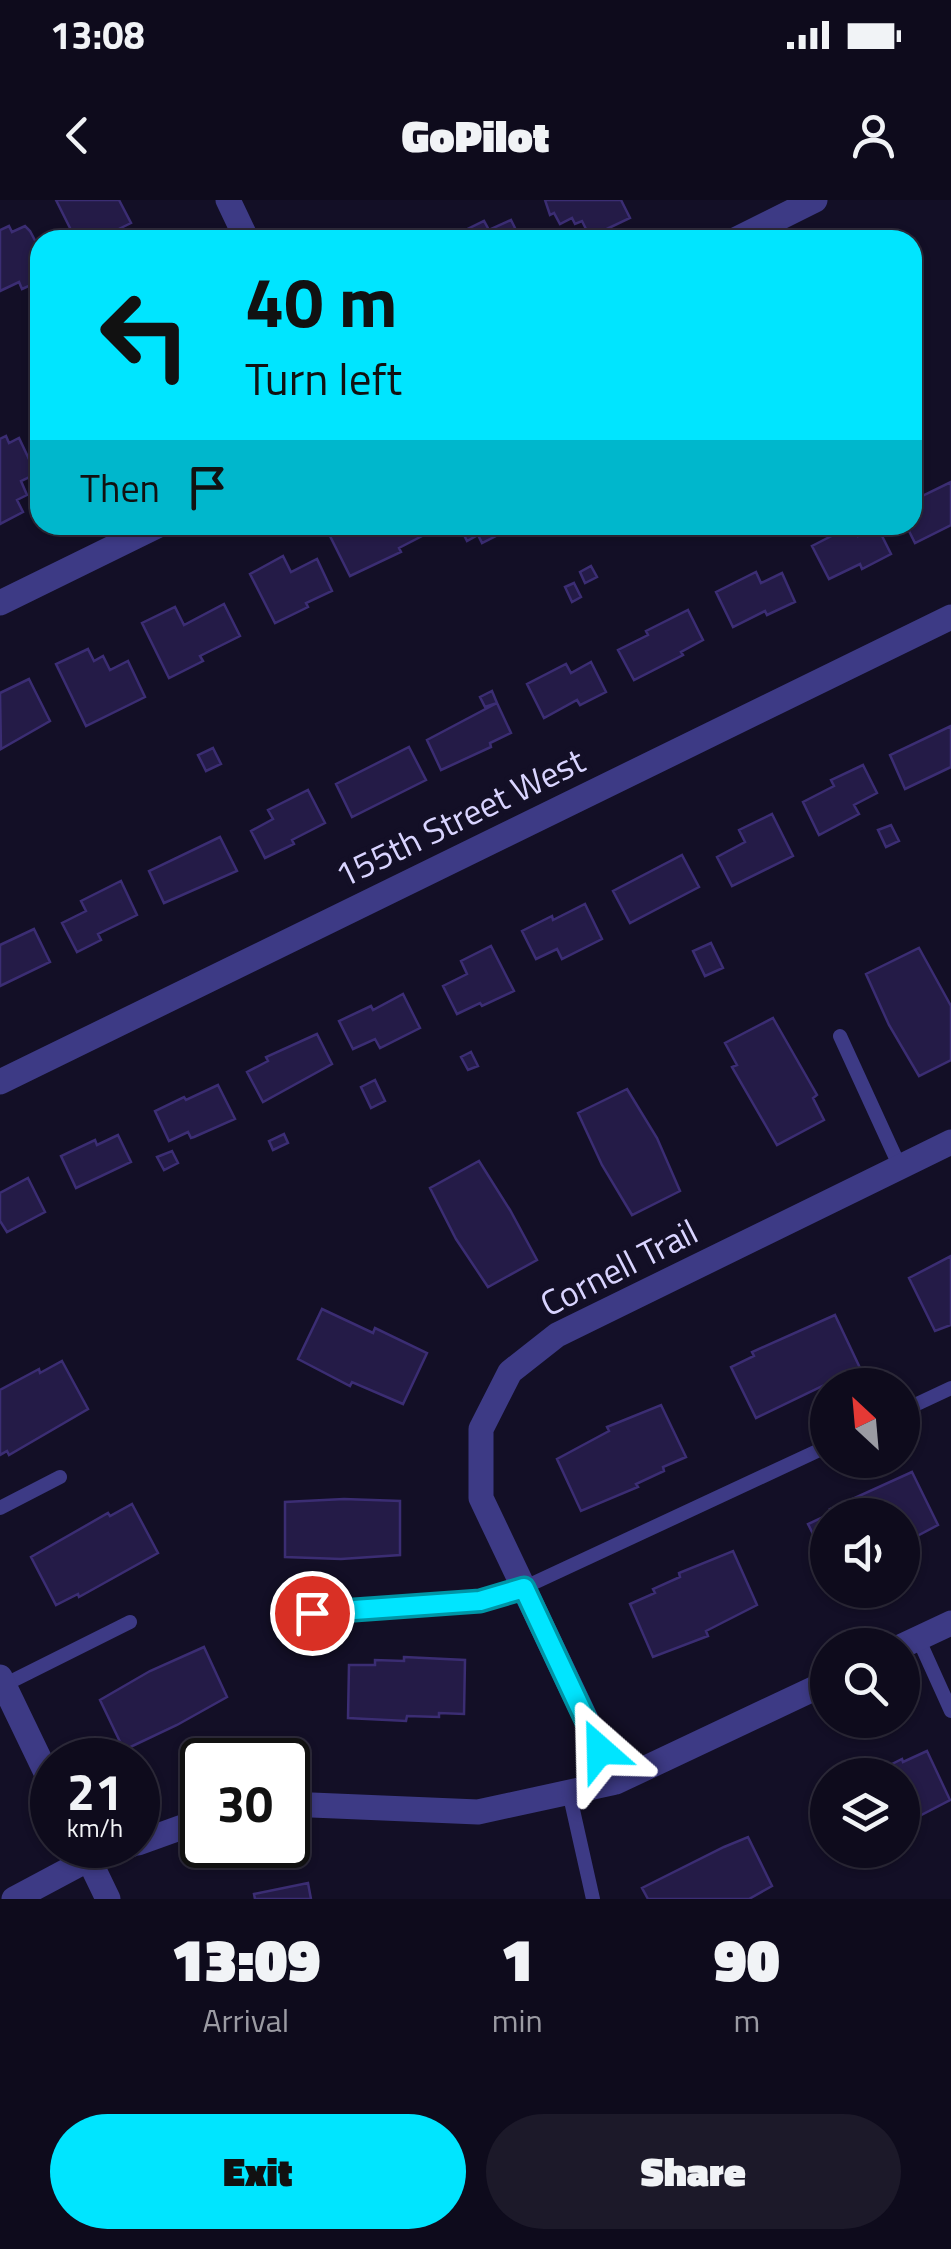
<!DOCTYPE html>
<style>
:root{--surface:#0e0b1c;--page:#1c1929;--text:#f1f3f6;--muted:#9b9ba3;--line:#2e2b3b;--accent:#00e5ff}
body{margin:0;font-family:"Titillium Web",sans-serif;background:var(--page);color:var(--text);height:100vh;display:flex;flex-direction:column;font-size:38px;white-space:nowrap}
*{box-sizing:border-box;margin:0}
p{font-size:32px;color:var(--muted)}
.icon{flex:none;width:55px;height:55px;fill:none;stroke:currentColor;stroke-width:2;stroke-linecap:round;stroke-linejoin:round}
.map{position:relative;height:1699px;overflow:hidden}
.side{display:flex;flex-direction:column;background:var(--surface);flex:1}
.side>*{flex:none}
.top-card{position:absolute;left:30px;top:30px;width:892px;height:305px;border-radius:30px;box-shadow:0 2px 8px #0004,0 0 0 2px var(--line);background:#00e5ff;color:#111;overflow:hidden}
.needle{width:65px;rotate:334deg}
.buttons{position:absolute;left:810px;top:1168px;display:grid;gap:20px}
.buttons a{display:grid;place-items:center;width:110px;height:110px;border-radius:50%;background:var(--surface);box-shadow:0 2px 8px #0004,0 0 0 2px var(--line);font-size:50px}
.speed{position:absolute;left:30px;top:1538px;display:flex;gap:20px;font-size:50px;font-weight:700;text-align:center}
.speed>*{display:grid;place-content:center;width:130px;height:130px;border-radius:50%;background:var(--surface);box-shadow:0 2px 8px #0004,0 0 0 2px var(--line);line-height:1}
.speed small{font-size:25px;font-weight:400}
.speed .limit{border:5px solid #111;border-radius:15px;background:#fff;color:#111}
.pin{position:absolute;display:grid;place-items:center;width:85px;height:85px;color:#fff;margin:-42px;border:5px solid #fff;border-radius:50%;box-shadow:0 2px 10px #0007}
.me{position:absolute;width:110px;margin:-55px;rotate:335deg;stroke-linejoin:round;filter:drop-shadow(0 0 8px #0008)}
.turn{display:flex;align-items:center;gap:35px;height:210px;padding:0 50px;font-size:45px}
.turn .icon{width:130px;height:130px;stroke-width:2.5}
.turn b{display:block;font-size:70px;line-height:85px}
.then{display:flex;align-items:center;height:95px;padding:0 50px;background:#0003;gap:20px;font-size:38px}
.eta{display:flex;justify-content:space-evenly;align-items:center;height:170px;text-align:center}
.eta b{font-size:60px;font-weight:800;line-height:70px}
.action{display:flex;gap:20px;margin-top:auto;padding:20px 50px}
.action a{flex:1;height:115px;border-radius:60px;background:var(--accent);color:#111;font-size:40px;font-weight:800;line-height:115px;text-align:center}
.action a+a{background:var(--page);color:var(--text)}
.status{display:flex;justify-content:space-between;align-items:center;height:70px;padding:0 50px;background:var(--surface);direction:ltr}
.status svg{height:28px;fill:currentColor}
header{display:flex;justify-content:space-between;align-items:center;height:130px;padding:0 50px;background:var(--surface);font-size:45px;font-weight:800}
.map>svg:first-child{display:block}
</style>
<div class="status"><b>13:08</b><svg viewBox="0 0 49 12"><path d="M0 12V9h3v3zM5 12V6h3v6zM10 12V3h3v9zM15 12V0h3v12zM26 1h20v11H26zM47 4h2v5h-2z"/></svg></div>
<header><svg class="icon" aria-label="back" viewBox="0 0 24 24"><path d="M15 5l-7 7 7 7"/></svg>GoPilot<svg class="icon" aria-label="person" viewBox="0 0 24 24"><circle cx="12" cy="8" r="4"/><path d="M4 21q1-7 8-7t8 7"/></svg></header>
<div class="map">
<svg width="951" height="1699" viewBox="0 0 951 1699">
<rect width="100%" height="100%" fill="#130f26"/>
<path fill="#241b47" stroke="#3b2d73" stroke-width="2.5" d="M56,0H119L131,23L96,40H76Z
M545,0H621L630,18L590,37L582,21L575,24L572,18L560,24L554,13L550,15Z
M511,20L521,40H445L484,21L489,30Z
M9,26L12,32L25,26L30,31L40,50V81L22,89L19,82L0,91V30Z
M6,236L9,243L19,238L36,274L21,281L27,295L17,300L23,312L0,324V239Z
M951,282V325L915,343L906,325H912V301Z
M343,325H416L422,336L399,348L401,352L350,376L328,332Z
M459,325H499L502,333L482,343L478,335L467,341Z
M853,325L858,336L877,326L891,354L862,369L860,364L829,379L812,346Z
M283,356L291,372L317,359L332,391L306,403L308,407L275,423L250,374Z
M591,366L597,377L585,383L580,372Z
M756,372L761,383L782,373L795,402L767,415L765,411L733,427L716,392Z
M574,383L581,397L572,402L565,387Z
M224,404L240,436L200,456L203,461L169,478L142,423L175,407L184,425Z
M688,410L703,440L681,452L683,455L634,480L618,450L648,435L646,431Z
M88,449L94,461L103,456L110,470L128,461L145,497L86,526L56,464Z
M591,462L606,492L580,505L577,500L544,518L527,484L566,464L571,473Z
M29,479L50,521L1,549L0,493Z
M492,491L497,503L485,507L480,497Z
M497,503L511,533L490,543L491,547L441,570L427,540Z
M951,526V567L905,589L890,555Z
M409,547L426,580L352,617L336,584Z
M213,548L221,564L206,571L198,555Z
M863,565L877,593L854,605L859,614L819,635L803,602L834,586L831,580Z
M308,590L325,623L292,640L294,644L265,658L251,631L273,619L268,610Z
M772,614L793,656L732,686L717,657L745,642L739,630Z
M891,625L899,641L886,647L878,630Z
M220,637L237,671L164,703L149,671Z
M682,655L699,687L630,723L613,691Z
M121,681L137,715L98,734L101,740L77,752L62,723L86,711L81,701Z
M585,704L602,739L562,759L557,749L536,759L522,731L552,716L553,720Z
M34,729L50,762L0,786V745Z
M711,743L723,768L705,776L693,751Z
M491,746L514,791L482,806L480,803L457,814L443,786L467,774L461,761Z
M919,748L951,806V860L919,876L889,825L866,774Z
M403,794L420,828L380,848L375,839L353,849L339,821L371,806L373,810Z
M773,818L817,895L813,898L824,920L777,945L732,867L737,865L725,843Z
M317,834L332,864L263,902L247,872L268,861L266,857Z
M471,852L478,866L468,870L461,857Z
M375,880L385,901L371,908L361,887Z
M218,885L235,919L194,937L191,938L188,932L169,941L155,911L184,897L186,900Z
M627,889L657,938L680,991L632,1015L602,965L578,913Z
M284,934L288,943L273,950L269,941Z
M118,935L131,962L76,988L61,956L95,940L97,945Z
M172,951L178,963L164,970L157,957Z
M479,961L510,1010L537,1060L488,1087L456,1039L430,988Z
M28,978L45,1012L7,1032L0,1021V993Z
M951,1056V1125L935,1131L909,1078Z
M322,1109L373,1133L375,1128L427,1153L403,1204L352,1182L350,1186L298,1159Z
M835,1115L860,1168L756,1218L731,1167L754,1156L752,1152Z
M62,1161L88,1209L9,1255L7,1251L0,1255V1190L39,1169L40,1173Z
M661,1205L686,1257L663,1267L664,1271L636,1284L638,1287L581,1311L557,1259L609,1231L607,1227Z
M912,1272L938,1325L902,1344V1315H828V1364L808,1324L832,1313L830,1309Z
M344,1299L400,1301V1355L341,1359L285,1357V1302Z
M132,1304L158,1353L79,1397L78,1394L56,1405L31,1357L108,1313L110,1316Z
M733,1351L757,1405L706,1431L708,1436L653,1457L630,1404L655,1393L653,1389L680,1377L679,1373Z
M204,1447L227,1497L177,1525L124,1550L100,1500L150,1471Z
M404,1457L465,1460L464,1514L439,1513V1517L407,1516L406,1521L348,1518L349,1465H375V1460L404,1461Z
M927,1551L950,1600L902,1625V1575H870L902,1559L903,1562Z
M748,1637L772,1686L749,1699H648L642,1688L724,1647Z
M308,1683L311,1699H255L254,1694Z"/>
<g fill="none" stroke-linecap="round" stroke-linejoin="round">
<path stroke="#3d3a85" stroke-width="14" d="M840,836L900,967
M902,1211L951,1188
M0,1308L60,1277
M311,1413L480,1401L523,1388L828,1246
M918,1438L951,1511
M4,1485L130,1422
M569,1592L593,1699"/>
<path stroke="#3d3a85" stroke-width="25" d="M228,0L247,40
M735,40L815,0
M0,403L159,325
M902,1446L951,1423
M0,1477L52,1585
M616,1582L481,1298V1229L510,1172L557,1135L951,942
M288,1604L478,1612L616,1582L828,1482
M138,1643L202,1620
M82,1645L108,1699
M14,1699L89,1659L131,1645"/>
<path stroke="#3d3a85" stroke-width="25" d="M0,882L951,417"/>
</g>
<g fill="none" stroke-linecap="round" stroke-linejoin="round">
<defs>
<path id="route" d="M312,1413L480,1401L524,1388L600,1550"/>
</defs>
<use href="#route" stroke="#0095a6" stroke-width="25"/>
<use href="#route" stroke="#00e5ff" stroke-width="18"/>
</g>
<g text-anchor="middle" stroke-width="10" stroke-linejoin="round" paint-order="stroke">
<g font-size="35" fill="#d9d4ff" stroke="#130f26">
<text transform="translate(460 618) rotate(-26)" y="12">155th Street West</text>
<text transform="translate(619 1068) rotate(-27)" y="12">Cornell Trail</text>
</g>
</g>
</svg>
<div class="buttons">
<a><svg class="needle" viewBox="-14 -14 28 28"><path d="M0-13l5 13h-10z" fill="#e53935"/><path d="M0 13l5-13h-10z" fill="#9b9ba3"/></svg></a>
<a><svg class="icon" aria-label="sound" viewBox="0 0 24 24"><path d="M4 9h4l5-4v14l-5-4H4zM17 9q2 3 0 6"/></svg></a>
<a><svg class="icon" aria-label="search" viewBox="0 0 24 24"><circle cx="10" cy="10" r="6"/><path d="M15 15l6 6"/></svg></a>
<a><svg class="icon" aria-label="layers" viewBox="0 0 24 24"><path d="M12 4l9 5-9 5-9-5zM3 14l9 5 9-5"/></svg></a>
</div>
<div class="speed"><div>21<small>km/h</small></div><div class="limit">30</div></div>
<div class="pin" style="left:312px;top:1413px;background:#d93025"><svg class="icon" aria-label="arrive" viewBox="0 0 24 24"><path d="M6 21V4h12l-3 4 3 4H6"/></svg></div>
<svg class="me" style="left:600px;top:1550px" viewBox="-20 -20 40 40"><path d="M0-17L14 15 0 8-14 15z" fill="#00e5ff" stroke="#fff" stroke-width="4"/></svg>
<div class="top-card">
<div class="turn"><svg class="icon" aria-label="left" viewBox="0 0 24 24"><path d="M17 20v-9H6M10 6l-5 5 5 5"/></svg><div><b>40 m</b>Turn left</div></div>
<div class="then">Then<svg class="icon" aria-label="arrive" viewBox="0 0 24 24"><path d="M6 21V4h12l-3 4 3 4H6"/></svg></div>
</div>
</div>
<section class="side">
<div class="eta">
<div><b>13:09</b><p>Arrival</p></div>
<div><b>1</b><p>min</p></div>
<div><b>90</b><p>m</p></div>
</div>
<div class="action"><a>Exit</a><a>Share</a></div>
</section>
